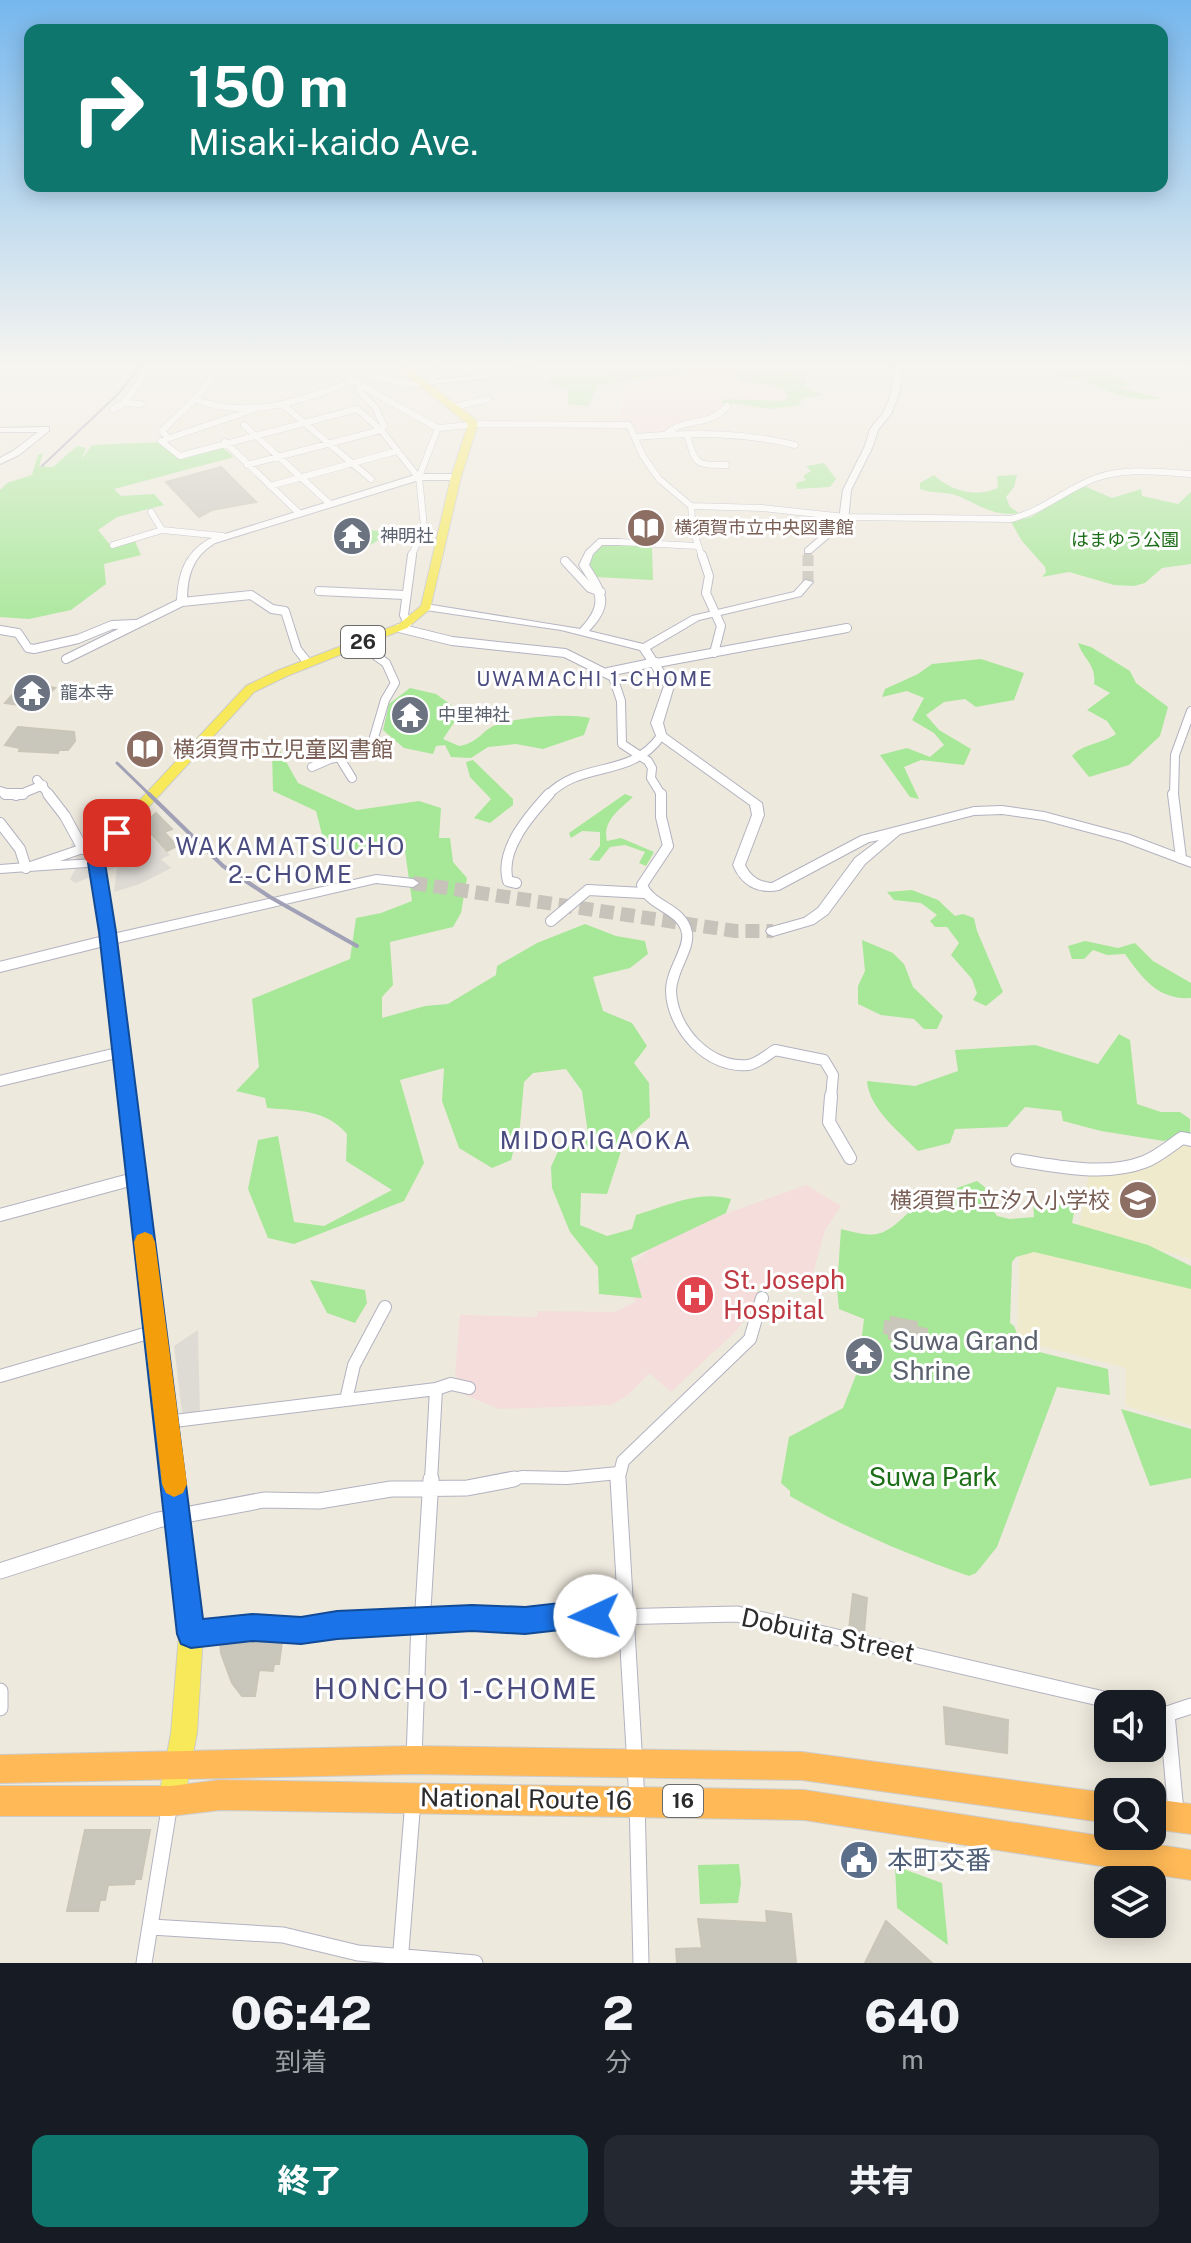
<!DOCTYPE html>
<html lang="ja">
<meta charset="utf-8">
<style>
:root{--surface:#171b24;--page:#242831;--text:#f1f3f6;--muted:#9ea1a6;--accent:#0f766e}
body{margin:0;font-family:"Public Sans","Noto Sans JP",sans-serif;background:var(--page);color:var(--text);height:100vh;display:flex;flex-direction:column;font-size:30px;white-space:nowrap}
*{box-sizing:border-box;margin:0}
p{font-size:26px;color:var(--muted)}
.icon{flex:none;width:44px;height:44px;fill:none;stroke:currentColor;stroke-width:2;stroke-linecap:round;stroke-linejoin:round}
.map{position:relative;height:1963px;overflow:hidden}
.side{display:flex;flex-direction:column;background:var(--surface);flex:1}
.side>*{flex:none}
.banner{position:absolute;left:24px;top:24px;width:1144px;height:168px;border-radius:16px;box-shadow:0 4px 20px #0003;background:#0f766e;color:#fff;overflow:hidden}
.buttons{position:absolute;left:1094px;top:1690px;display:grid;gap:16px}
.buttons a{display:grid;place-items:center;width:72px;height:72px;border-radius:16px;background:var(--surface);box-shadow:0 4px 20px #0003;font-size:40px}
.pin{position:absolute;display:grid;place-items:center;width:68px;height:68px;color:#fff;margin:-34px;border-radius:16px;box-shadow:0 4px 12px #0006}
.me{position:absolute;width:88px;margin:-44px;rotate:268deg;stroke-linejoin:round;filter:drop-shadow(0 0 6px #0008)}
.turn{display:flex;align-items:center;gap:28px;height:168px;padding:0 32px;font-size:36px}
.turn .icon{width:104px;height:104px;stroke-width:2.5}
.turn b{display:block;font-size:56px;line-height:68px}
.eta{display:flex;justify-content:space-evenly;align-items:center;height:136px;text-align:center}
.eta b{font-size:48px;font-weight:800;line-height:56px}
.primary-button{display:flex;gap:16px;margin-top:auto;padding:16px 32px}
.primary-button a{flex:1;height:92px;border-radius:16px;background:var(--accent);color:#fff;font-size:32px;font-weight:800;line-height:92px;text-align:center}
.primary-button a+a{background:var(--page);color:var(--text)}
.map>svg:first-child{display:block}
</style>
<div class="map">
<svg width="1191" height="1963" viewBox="0 0 1191 1963">
<rect width="100%" height="100%" fill="#eee9dd"/>
<path fill="#f0eacc" d="M1191,1139V1259L1079,1228L1089,1173L1148,1163Z
M1020,1229L1191,1274V1425L1126,1406V1368L1017,1340Z"/>
<path fill="#f5dddb" d="M681,367H736L734,377L740,382L767,383L788,390L786,404L725,400L721,413L684,422L662,433L639,435L633,424L615,421L628,387L664,375L686,376L688,370Z
M806,1185L841,1206L825,1230L809,1288L776,1283L759,1284L750,1313L734,1333L671,1392L649,1373L629,1394L612,1405L499,1409L463,1394L455,1373L460,1315L537,1317L538,1311L615,1312L635,1302L633,1265L661,1237Z"/>
<path fill="#a7e798" d="M657,367H681L688,372L598,385L588,406L568,404V389L545,382L559,375L588,377Z
M803,367H816L817,371L806,376L805,385L812,391L824,395L803,398L799,405L770,409L734,403L727,406L721,402L724,399L784,401L789,396L782,389L768,385L740,381L736,373C760,370 780,378 803,367Z
M1043,367C1068,367 1112,368 1130,385L1120,388L1162,398C1134,403 1113,393 1089,383C1068,375 1067,386 1043,367Z
M161,442L180,456L217,443L234,457L114,489L121,496L154,494L164,505L117,517L98,530L111,546L134,539L141,555L104,564L106,584L71,610L29,619L0,617V490L7,483L32,475L38,455L43,453L39,466L53,467L77,446L86,448L81,460L92,445Z
M824,463L836,479L830,487L797,489L796,483L806,480L803,476L811,471L806,466Z
M934,475C951,491 976,498 998,488L997,476L1017,475L1014,487L1006,497L1010,507L1019,513C993,517 980,505 958,496C946,491 932,494 920,489V483Z
M1084,486L1112,498L1141,489L1142,496L1178,504L1191,492V564L1162,568L1145,583L1134,586L1114,585L1069,572L1042,577L1046,572L1045,567L1022,541L1011,522L1031,517Z
M343,528L392,532L362,550L340,546L339,536L333,534Z
M605,544L652,547L653,580L596,577L589,568L588,560L600,545Z
M1078,643L1091,647L1130,671L1136,683L1168,707L1160,736L1129,765L1089,777L1072,756C1082,744 1102,744 1116,734L1107,721L1087,710L1110,693L1094,684C1097,665 1083,659 1078,643Z
M981,659L1024,673L1014,700L976,707L965,699L944,702L926,715L939,730L971,749L964,765L921,760L904,767L919,799L910,797L880,755L907,748L930,757L944,745L934,733L912,720L924,698L907,691L882,697L885,689L918,674L932,664Z
M410,688L436,694L461,712L443,739L459,746C479,743 483,729 496,725C519,717 567,713 590,718L584,735L543,749L516,744L488,747L471,758L451,757L445,745L436,746L433,754L404,748L383,730L389,704Z
M279,749L298,783L357,810L419,801L441,808L439,838H450L453,862L467,878L461,913L453,927L390,942L393,985L382,997V1018L425,1006L448,1004L496,975L497,966L537,943L585,924L616,936L645,941L648,954L630,968L593,977L603,1011L632,1023L647,1046L634,1063L649,1083L650,1117L625,1139L607,1194L581,1193L580,1225L607,1236L632,1229L636,1215C668,1206 697,1190 731,1199L726,1213L631,1258L642,1298L599,1294L598,1267L570,1232L552,1188L551,1167L563,1140L588,1134L582,1091L566,1069L533,1073L524,1082L520,1126L511,1160L492,1168L459,1148L442,1101L444,1068L400,1080L424,1163L404,1201L294,1244L268,1238L248,1189L258,1140L278,1136L294,1222L324,1226L392,1190L346,1161L347,1134C325,1109 299,1111 267,1108L265,1098L236,1091L259,1067L252,999L350,959L356,918L381,913L412,901L405,851L394,840L351,854L326,850L316,811L273,791L272,752Z
M473,760L513,799V805L490,823L474,818L491,799L470,777L466,762Z
M625,794L633,797C619,810 602,821 607,841L621,838L654,852L646,866L639,863L645,852L625,845L610,847L599,861L589,860L600,846V832L582,831L571,838L569,833Z
M912,890L938,900L955,916L963,914L974,918L977,931L1003,992L986,1006L973,1000L977,993L972,979L951,955L959,943L947,927H935L930,921L937,915L921,903L894,900L887,892Z
M862,940L893,953L904,964L913,987L943,1016L937,1029H924L914,1019L881,1015L858,1004V986L865,971Z
M1085,941L1118,948L1135,943L1153,961L1191,983V998C1158,1000 1143,979 1125,954L1107,955L1093,950L1084,959H1072L1068,946Z
M1119,1034L1130,1040L1137,1104L1161,1112H1180L1190,1119V1134L1164,1141L1101,1131L1063,1121L1061,1111L1025,1107L1007,1127L955,1129L950,1143L918,1151C900,1132 869,1109 867,1081L915,1086L958,1071L955,1050L1035,1045L1098,1064Z
M977,1181L991,1192V1207L997,1216L1010,1219L1034,1217L1033,1202L1075,1207L1072,1223L1148,1245L1191,1266V1289L1034,1252L1016,1257L1012,1262L1010,1323L1014,1326L1023,1348L1108,1369L1110,1395L1057,1387L997,1547L976,1573L969,1576C906,1554 847,1529 790,1496V1491L781,1483L789,1437L843,1408L858,1370L864,1319L839,1309L837,1288L841,1229C876,1238 882,1238 908,1213V1205Z
M310,1280L365,1290L367,1303L355,1323L327,1313Z
M1121,1409L1191,1429V1478L1150,1486Z
M739,1864L741,1883L738,1903L700,1904L698,1865Z
M895,1866L942,1883L948,1945L897,1908Z"/>
<path fill="#dedbd5" d="M136,823L170,855L161,859L171,868L140,884L114,892L117,867L75,883L70,879L78,865L71,844L78,841L92,850H119Z
M198,1330L200,1416L183,1420L174,1346Z"/>
<path fill="#c9c7bc" stroke="#cac6b7" stroke-width="2" d="M221,467L256,502L212,510L199,517L166,482Z
M31,682L55,688L33,707L5,703L22,684Z
M18,727L74,732L75,741L68,750H59L58,753L19,751L20,748L5,745Z
M156,813L172,829L164,832L177,846L167,851L143,825Z
M891,1317L917,1322L916,1327L927,1329L926,1342L907,1337V1343L889,1339V1334L884,1333L885,1321L891,1322Z
M853,1594L867,1598L864,1633L849,1629Z
M220,1642H282L279,1664H274L273,1671L259,1670L255,1696H242L232,1683L221,1653Z
M944,1707L1008,1720L1007,1753L946,1744Z
M85,1830H150L141,1879H135L134,1884L108,1885L105,1900H100L98,1911H67Z
M844,1852L874,1856L875,1869L844,1865Z
M766,1911L791,1914L796,1963H677L676,1949L702,1948L698,1919L767,1923Z
M886,1921L932,1963H865Z"/>
<g fill="none" stroke-linecap="round" stroke-linejoin="round">
<path stroke="#c7c3ba" stroke-width="8" stroke-dasharray="8 4" stroke-linecap="butt" d="M808,551V557"/>
<path stroke="#c7c3ba" stroke-width="11" stroke-dasharray="11 5" stroke-linecap="butt" d="M808,555V582"/>
<path stroke="#c7c3ba" stroke-width="14" stroke-dasharray="14 7" stroke-linecap="butt" d="M413,883L735,931H773"/>
<defs>
<path id="street-far4" d="M335,367L360,385L438,428L481,424L629,425L643,456L659,479L691,506L762,508L845,517L1011,519C1043,511 1066,489 1096,478C1126,467 1160,472 1191,474
M431,367L434,381
M343,374L355,372L414,385L422,383
M359,391L375,407L384,426L381,430
M194,399C248,420 298,402 350,382
M124,403L141,404
M282,404L371,479
M454,407L488,399
M113,409L124,403L150,367
M255,409L161,441L180,456L357,409L381,430L418,477
M244,425L330,504
M667,434C680,418 712,427 727,406
M687,435C696,465 695,465 726,465
M636,437C690,432 742,432 795,445
M168,438L162,431L199,395L213,376L212,372
M225,442L299,513
M247,465L381,430
M270,486L397,451
M691,506L693,530L702,557
M151,512L162,530
M620,542L698,546
M113,545L162,530L223,536
M411,557L424,527L419,477L438,428"/>
<path id="street-far3" d="M702,555L709,576L706,593L721,626L714,653
M565,561L590,588L601,592
M319,591L405,595
M408,623L404,615L412,555
M399,628L452,641L565,653L613,677L621,701L622,744L648,761L652,768L651,778L662,796
M0,630L18,633L28,648L34,649L78,639L112,625L135,624
M66,659L182,602L251,595L272,609L285,611L297,649L308,663
M657,663L847,628
M608,672L656,662
M339,757L352,778
M312,767L330,759L370,751L385,700L395,683L386,663L359,644
M37,780L50,796
M0,791L16,796L43,785
M547,796C582,759 630,780 661,736
M1174,796L1175,755L1191,711"/>
<path id="street-far2" d="M5,794H23
M48,794L65,816L83,849
M661,794V817L668,846L642,885C650,907 683,908 687,933C690,949 671,970 671,991C672,1028 708,1069 748,1065C757,1064 767,1055 775,1050L824,1060L833,1075L831,1098
M1173,794L1181,858
M0,823L20,849L26,868
M516,883L508,881C499,850 529,816 549,794
M551,921L588,890L644,893
M0,967L108,940
M0,1081L121,1052"/>
<path id="street-far1" d="M831,1096L829,1122L850,1158
M1017,1160C1058,1166 1104,1177 1144,1162C1158,1157 1170,1146 1182,1138L1191,1140
M0,1215L137,1178
M0,1376L155,1331
M346,1400L354,1365L385,1307
M166,1422L436,1389L451,1384L469,1388
M431,1481L436,1389
M504,1481L522,1477L567,1478L618,1473
M618,1481L623,1461L750,1339L762,1298"/>
<path id="street" d="M618,1479L637,1800L641,1963
M0,1571L158,1520L264,1500L319,1501L391,1489L467,1488L514,1479
M191,1634L252,1628L301,1630L337,1625L472,1618L525,1621L578,1614L612,1617L737,1614L1125,1704
M0,1691V1708
M1152,1711L1167,1714L1191,1706
M1167,1714L1176,1812
M414,1758L419,1621L423,1609L431,1479
M151,1927L283,1935L358,1953L475,1963
M144,1963L170,1803
M400,1963L413,1800"/>
<path id="secondary" d="M518,367H532L490,378L422,385L418,383L422,381L490,374Z
M892,367H900L903,374L897,400L891,414L878,430L873,446L851,490L848,521L811,553H805V549L839,520L843,490L865,446L870,429L883,413L889,400L895,374Z
M46,427H49V431L19,455L0,464V458L13,451L38,432H0V428Z
M418,474H456L460,477L456,480H419L215,543C192,557 187,576 187,602L182,605L177,602C178,574 184,554 209,539Z
M599,539H620L625,542L620,545H602L593,554L589,565C607,593 614,605 589,631L643,644L692,616L794,592L805,580L813,582L801,596L699,620L650,649L674,686L663,723L666,734L762,803L764,815L745,865C751,877 759,882 772,883L861,836L974,807L1002,806L1044,812L1130,835L1191,858V867L1122,841L1044,820L1002,814L974,815L900,834L865,864L828,914L814,924L773,936L768,934L766,931L768,928L804,918L818,908L855,858L879,840L869,842L779,890C757,894 741,885 733,865L752,815L750,805L657,738L651,723L664,686L640,650L561,630L426,610L421,607L426,604L580,629C605,603 596,592 579,565L586,551Z
M117,829L121,830L123,833L121,836L103,846L60,861L96,859L101,860L102,863L101,866L0,873V865L27,863L95,840Z
M376,875L413,879L419,883L413,887L376,883L108,945L101,940L108,935Z"/>
<path id="primary" d="M396,367H406L474,418L478,424L461,477L430,609L407,628L287,676L254,692L122,836L103,863L116,932L203,1634L197,1733L184,1801L180,1810L171,1814L162,1810L158,1801L171,1733L179,1634L100,932L89,863L112,830L246,686L279,670L399,624L421,606L451,477L468,424Z"/>
<path id="highway" d="M414,1746L802,1752L1108,1793V1823L802,1780L414,1774L0,1783V1755Z
M220,1780L804,1790L1191,1850V1880L804,1820L220,1810L171,1816H0V1786H171Z
M1152,1799L1191,1804V1834L1152,1829Z"/>
</defs>
<use href="#street-far4" stroke="#b2b2c0" stroke-width="7"/>
<use href="#street-far3" stroke="#b2b2c0" stroke-width="10"/>
<use href="#street-far2" stroke="#b2b2c0" stroke-width="12"/>
<use href="#street-far1" stroke="#b2b2c0" stroke-width="14"/>
<use href="#street" stroke="#b2b2c0" stroke-width="17"/>
<use href="#secondary" stroke="#b2b2c0" stroke-width="2"/>
<use href="#primary" stroke="#ccc" stroke-width="2"/>
<use href="#highway" stroke="#ccc" stroke-width="2"/>
<use href="#street-far4" stroke="#fff" stroke-width="6"/>
<use href="#street-far3" stroke="#fff" stroke-width="8"/>
<use href="#street-far2" stroke="#fff" stroke-width="10"/>
<use href="#street-far1" stroke="#fff" stroke-width="12"/>
<use href="#street" stroke="#fff" stroke-width="15"/>
<use href="#secondary" fill="#fff" fill-rule="evenodd"/>
<use href="#primary" fill="#f7e95a" fill-rule="evenodd"/>
<use href="#highway" fill="#ffb957" fill-rule="evenodd"/>
<path stroke="#a0a0b7" stroke-width="2" d="M42,466L118,394L140,367"/>
<path stroke="#a0a0b7" stroke-width="3" d="M117,763L151,796"/>
<path stroke="#a0a0b7" stroke-width="4" d="M149,794L223,866L270,897L357,946"/>
</g>
<linearGradient id="sky" x2="0" y2="1"><stop stop-color="#76b7ed"/><stop offset="0.57" stop-color="#f7f5f0"/><stop offset="1" stop-color="#f7f5f0" stop-opacity="0"/></linearGradient>
<rect width="1191" height="642" fill="url(#sky)"/>
<path fill="#1a73e8" stroke="#114b97" stroke-width="2" d="M117,827L125,833L105,863L116,932L203,1619L252,1614L301,1617L337,1611L472,1605L525,1607L578,1601L605,1606L608,1616L605,1625L595,1629L578,1628L525,1634L472,1631L337,1639L301,1644L252,1641L191,1648L181,1644L177,1634L99,932L88,863L111,829Z"/>
<path fill="#f59e0b" d="M145,1232L152,1235L155,1242L187,1484L183,1493L174,1497L166,1493L162,1484L134,1242L137,1235Z"/>
<defs>
<symbol id="library-disc" viewBox="-11 -11 22 22"><circle r="9.5" fill="#8d6e63" stroke="#fff"/><path d="M-6-4Q-3-5.5-.7-3.5V5Q-3 3-6 4ZM6-4Q3-5.5 .7-3.5V5Q3 3 6 4Z" fill="#fff"/></symbol>
<symbol id="temple-disc" viewBox="-11 -11 22 22"><circle r="9.5" fill="#6b7280" stroke="#fff"/><path d="M0-6L5-2H3V0L6.5 2.5H4V6H1.5V3h-3V6H-4V2.5H-6.5L-3 0V-2H-5Z" fill="#fff"/></symbol>
<symbol id="school-disc" viewBox="-11 -11 22 22"><circle r="9.5" fill="#8d6e63" stroke="#fff"/><path d="M0-5L7-2L0 1L-7-2ZM-4 1L0 2.5L4 1V4Q0 6-4 4Z" fill="#fff"/></symbol>
<symbol id="hospital-disc" viewBox="-11 -11 22 22"><circle r="9.5" fill="#e0444e" stroke="#fff"/><path d="M-5-5h3v3.5h4V-5h3V5h-3V1.5h-4V5h-3Z" fill="#fff"/></symbol>
<symbol id="civic-disc" viewBox="-11 -11 22 22"><circle r="9.5" fill="#5c6f8a" stroke="#fff"/><path d="M-.6-6.5H3V-4.5H.6V-3L4-1V1h2V6H-6V1h2V-1L-.6-3ZM-1.2 2.5V6h2.4V2.5Z" fill="#fff"/></symbol>
</defs>
<g fill-rule="evenodd">
<use href="#library-disc" x="624" y="506" width="44" height="44"/>
<use href="#temple-disc" x="330" y="514" width="44" height="44"/>
<use href="#temple-disc" x="10" y="671" width="44" height="44"/>
<use href="#temple-disc" x="388" y="693" width="44" height="44"/>
<use href="#library-disc" x="123" y="727" width="44" height="44"/>
<use href="#school-disc" x="1116" y="1178" width="44" height="44"/>
<use href="#hospital-disc" x="673" y="1273" width="44" height="44"/>
<use href="#temple-disc" x="842" y="1334" width="44" height="44"/>
<use href="#civic-disc" x="837" y="1838" width="44" height="44"/>
</g>
<g text-anchor="middle" stroke-width="6" stroke-linejoin="round" paint-order="stroke">
<g font-size="18" fill="#785e54" stroke="#fff" text-anchor="start">
<text x="674" y="534">横須賀市立中央図書館</text>
</g>
<g font-size="18" fill="#5b616d" stroke="#fff" text-anchor="start">
<text x="380" y="542">神明社</text>
<text x="60" y="699">龍本寺</text>
<text x="438" y="721">中里神社</text>
</g>
<g font-size="18" fill="#1c6d17" stroke="#fff">
<text x="1125" y="546">はまゆう公園</text>
</g>
<g fill="#fff" stroke="#6b6b6b" stroke-width="2">
<rect x="341" y="626" width="44" height="32" rx="6"/>
<rect x="663" y="1785" width="40" height="32" rx="6"/>
</g>
<g font-size="20" font-weight="bold" fill="#2c2c2c">
<text x="363" y="649">26</text>
<text x="683" y="1808">16</text>
</g>
<g font-size="20" letter-spacing="2" fill="#4a4b7f" stroke="#fff">
<text x="595" y="686">UWAMACHI 1-CHOME</text>
</g>
<g font-size="22" fill="#785e54" stroke="#fff" text-anchor="start">
<text x="173" y="757">横須賀市立児童図書館</text>
<text x="1110" y="1208" text-anchor="end">横須賀市立汐入小学校</text>
</g>
<g font-size="24" letter-spacing="2" fill="#4a4b7f" stroke="#fff">
<text x="291" y="855">WAKAMATSUCHO<tspan x="291" dy="28">2-CHOME</tspan></text>
<text x="596" y="1149">MIDORIGAOKA</text>
</g>
<g font-size="26" fill="#be3a42" stroke="#fff" text-anchor="start">
<text x="723" y="1289">St. Joseph<tspan x="723" dy="30">Hospital</tspan></text>
</g>
<g font-size="26" fill="#5b616d" stroke="#fff" text-anchor="start">
<text x="892" y="1350">Suwa Grand<tspan x="892" dy="30">Shrine</tspan></text>
</g>
<g font-size="26" fill="#1c6d17" stroke="#fff">
<text x="933" y="1486">Suwa Park</text>
</g>
<g font-size="26" fill="#2c2c2c" stroke="#fff">
<text transform="translate(828 1635) rotate(12)" y="9">Dobuita Street</text>
<text transform="translate(526 1799) rotate(1)" y="9">National Route 16</text>
</g>
<g font-size="26" fill="#4e5e75" stroke="#fff" text-anchor="start">
<text x="887" y="1869">本町交番</text>
</g>
<g font-size="28" letter-spacing="2" fill="#4a4b7f" stroke="#fff">
<text x="456" y="1699">HONCHO 1-CHOME</text>
</g>
</g>
</svg>
<div class="buttons">
<a><svg class="icon" aria-label="sound" viewBox="0 0 24 24"><path d="M4 9h4l5-4v14l-5-4H4zM17 9q2 3 0 6"/></svg></a>
<a><svg class="icon" aria-label="search" viewBox="0 0 24 24"><circle cx="10" cy="10" r="6"/><path d="M15 15l6 6"/></svg></a>
<a><svg class="icon" aria-label="layers" viewBox="0 0 24 24"><path d="M12 4l9 5-9 5-9-5zM3 14l9 5 9-5"/></svg></a>
</div>
<div class="pin" style="left:117px;top:833px;background:#d93025"><svg class="icon" aria-label="arrive" viewBox="0 0 24 24"><path d="M6 21V4h12l-3 4 3 4H6"/></svg></div>
<svg class="me" style="left:595px;top:1616px" viewBox="-20 -20 40 40"><circle r="19" fill="#fff"/><path d="M0-13L10 11 0 6-10 11z" fill="#1a73e8"/></svg>
<div class="banner">
<div class="turn"><svg class="icon" aria-label="right" viewBox="0 0 24 24"><path d="M7 20v-9h11M14 6l5 5-5 5"/></svg><div><b>150 m</b>Misaki-kaido Ave.</div></div>
</div>
</div>
<section class="side">
<div class="eta">
<div><b>06:42</b><p>到着</p></div>
<div><b>2</b><p>分</p></div>
<div><b>640</b><p>m</p></div>
</div>
<div class="primary-button"><a>終了</a><a>共有</a></div>
</section>
